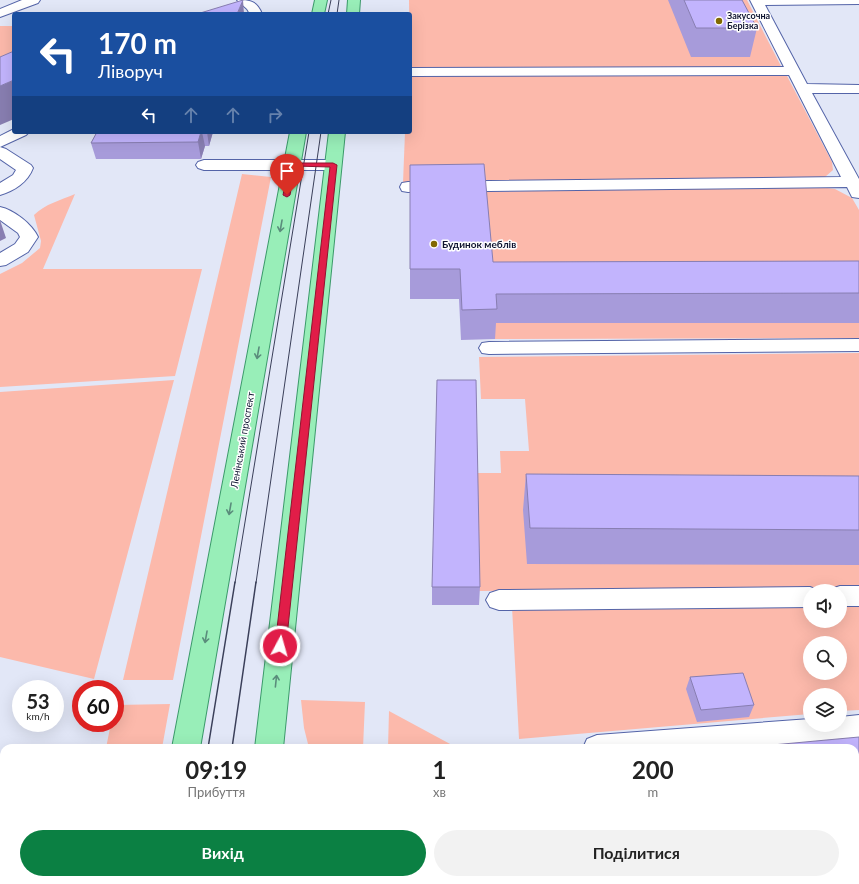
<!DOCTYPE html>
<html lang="uk">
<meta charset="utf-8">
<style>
:root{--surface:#fff;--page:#f2f2f2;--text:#222;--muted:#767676;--accent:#0b8043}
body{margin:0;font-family:Lato,sans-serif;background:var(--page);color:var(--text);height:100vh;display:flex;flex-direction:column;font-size:15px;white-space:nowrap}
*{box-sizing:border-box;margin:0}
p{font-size:13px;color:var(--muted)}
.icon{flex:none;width:22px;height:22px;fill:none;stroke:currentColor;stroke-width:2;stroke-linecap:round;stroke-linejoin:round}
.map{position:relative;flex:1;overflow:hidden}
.details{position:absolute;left:0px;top:744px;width:859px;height:140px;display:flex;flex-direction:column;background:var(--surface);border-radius:12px 12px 0 0;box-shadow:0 4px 16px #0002}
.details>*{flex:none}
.guide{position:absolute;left:12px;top:12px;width:400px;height:122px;border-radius:4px;box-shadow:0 4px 16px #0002;background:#1a4fa0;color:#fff;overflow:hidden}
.tools{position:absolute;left:803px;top:584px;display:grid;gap:8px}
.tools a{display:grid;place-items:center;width:44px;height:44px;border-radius:50%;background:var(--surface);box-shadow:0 4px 16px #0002;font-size:20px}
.speed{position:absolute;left:12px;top:680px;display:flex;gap:8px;font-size:20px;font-weight:700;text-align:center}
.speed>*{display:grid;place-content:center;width:52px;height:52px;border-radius:50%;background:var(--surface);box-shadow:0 4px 16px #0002;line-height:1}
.speed small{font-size:10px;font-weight:400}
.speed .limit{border:6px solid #d22;background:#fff;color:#111}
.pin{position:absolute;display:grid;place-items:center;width:34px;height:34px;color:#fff;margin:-41px -17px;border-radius:50% 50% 50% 0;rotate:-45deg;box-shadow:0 0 4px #0007}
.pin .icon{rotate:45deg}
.me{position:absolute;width:44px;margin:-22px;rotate:6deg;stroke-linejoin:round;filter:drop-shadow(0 0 3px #0008)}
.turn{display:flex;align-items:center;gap:14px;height:84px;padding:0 20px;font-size:18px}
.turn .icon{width:52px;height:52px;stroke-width:2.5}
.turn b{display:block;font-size:28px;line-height:34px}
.lanes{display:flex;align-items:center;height:38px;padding:0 20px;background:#0003;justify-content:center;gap:20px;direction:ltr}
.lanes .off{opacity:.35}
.eta{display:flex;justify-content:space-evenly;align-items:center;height:68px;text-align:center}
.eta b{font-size:24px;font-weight:700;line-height:28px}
.action{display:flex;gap:8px;margin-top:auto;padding:8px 20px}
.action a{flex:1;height:46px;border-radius:24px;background:var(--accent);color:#fff;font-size:16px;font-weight:700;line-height:46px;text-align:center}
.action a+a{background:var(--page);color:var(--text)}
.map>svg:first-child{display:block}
</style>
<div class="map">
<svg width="859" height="884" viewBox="0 0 859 884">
<rect width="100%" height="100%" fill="#e2e7f7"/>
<path fill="#fcb9ab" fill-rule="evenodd" d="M409,0H747L782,68H410Z
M0,26H14V75L0,81Z
M786,74L832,162L833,170L825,177L403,183L405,132H410V76Z
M242,174L271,177L173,680H123Z
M812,186L835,189L852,198L859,210V338L495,339L482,192Z
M75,194L43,269H202L175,376L0,387V274L22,263L40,248L41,241L34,215C45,204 61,200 75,194Z
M859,353V589L479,591L476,473H501L500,451H529L525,399H481L479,357Z
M174,380L94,679L0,657V392Z
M810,605V621H840V605H859V710L840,711V695H810V714L519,739L512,607ZM810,643H840V673H810Z
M301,700L365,702L363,748H309L304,728Z
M170,704L162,748H106L111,723H115L116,705Z
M389,711L452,745V748H388Z
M74,880H136L135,884H74Z
M410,880H455V884H415Z"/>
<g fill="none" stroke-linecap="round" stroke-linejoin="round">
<defs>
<path id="minor" d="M22,0H40L38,3L0,17V9Z
M237,0C250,0 257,1 262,14H250L247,9Z
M750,0H859V4L765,5L807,84L859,85V93H812L859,179V198L852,197L847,187L408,192L402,191L400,187L402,183L408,182L841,177L789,75L410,76V68L784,67Z
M14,129V132H29L26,135L0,147V136Z
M0,147L6,149L31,165L33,168C28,182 14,191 0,195V183L13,175L16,170L0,159Z
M204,160H333L339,162L341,165L339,168L333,170H204L198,168L196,165L198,162Z
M0,207C14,210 32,224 38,237L28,252L6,265L0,266V253L15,244L20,237L18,233L0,220Z
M859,339V351L489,354L482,353L479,348L482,343L489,342Z
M840,586H859V606H840V591H830L831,589Z
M810,587L820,591H810V607L499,610L490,607L486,600L490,593L499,590Z
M859,715V741L765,748H583L587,739L597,735L810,719V725H840V717Z"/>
<path id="major" d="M315,0H327L324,14H312Z
M348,0H360L359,14H347Z
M290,132H306L200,748H172Z
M329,132H345L283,748H255Z
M148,880H180L179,884H147Z
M238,880H270L269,884H237Z
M327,880H362L364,884H329Z"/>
</defs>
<use href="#minor" stroke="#5464a8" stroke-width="2"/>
<use href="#major" stroke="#3b9a6a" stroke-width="2"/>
<use href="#minor" fill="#fff" fill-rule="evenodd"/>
<use href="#major" fill="#98eeb8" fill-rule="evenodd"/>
<path stroke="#3a3f59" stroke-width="1" d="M328,14L331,0
M337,14L339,0
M235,583L309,132
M256,583L321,132"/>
<path stroke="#3a3f59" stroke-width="1.5" d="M208,748L235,582
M232,748L256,582
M188,880V884
M213,880V884
M260,880L264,884
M300,880L304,884"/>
</g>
<path fill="#a79bda" d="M668,0H742L757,28L750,57H691Z
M97,132H213L209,146H205L201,159H96L91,143Z
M859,261V323H496L495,339L461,340L459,299H410V269L493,262Z
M526,474L859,476V565L527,564L523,510Z
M432,587H480L479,605H432Z
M690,677L754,705L749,717L697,722L686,689Z
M859,737V846H855V748Z"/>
<path fill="#887eb1" d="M243,0L244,14H237Z
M14,80V119L0,125V86Z
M201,132H202L205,146L201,159L198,142Z
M207,132H213L209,146Z
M0,220L6,238L0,241Z"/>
<path fill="#c2b4fd" stroke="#887eb1" d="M243,0L237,14H244H197Z
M684,0H742L757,28H696Z
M14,51V80L0,86V57Z
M97,132H201L198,142L91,143Z
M484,164L493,262L859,261V293L496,294L497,309L462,310L460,269H410V165Z
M437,380H476L480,587H432Z
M526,474L859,476V530L530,528Z
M743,673L754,705L701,710L690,677Z
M859,737V821L855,822V748H740Z"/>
<defs><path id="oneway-shaft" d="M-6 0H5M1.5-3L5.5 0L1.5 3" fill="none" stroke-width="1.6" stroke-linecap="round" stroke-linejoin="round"/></defs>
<g stroke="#5a8c7b">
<use href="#oneway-shaft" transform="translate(281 226) rotate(100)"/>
<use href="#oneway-shaft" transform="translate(258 353) rotate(100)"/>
<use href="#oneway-shaft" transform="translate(230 509) rotate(100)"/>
<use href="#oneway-shaft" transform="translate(206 637) rotate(100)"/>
<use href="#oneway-shaft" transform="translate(276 681) rotate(-84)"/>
</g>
<path fill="#e11d48" stroke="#92132f" d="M290,163H333L337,165L286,646L284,649L280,650L276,649L275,646L330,167L295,166L290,195L287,197L283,195Z"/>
<g fill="#826902" stroke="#fff" stroke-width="1.5">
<circle cx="719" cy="21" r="4"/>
<circle cx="434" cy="244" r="4"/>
</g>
<g text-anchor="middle" stroke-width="3" stroke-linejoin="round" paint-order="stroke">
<g font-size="9" font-weight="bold" fill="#0f1430" stroke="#fff" text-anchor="start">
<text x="727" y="19">Закусочна<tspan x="727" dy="10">Берізка</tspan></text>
</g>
<g font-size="10" font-weight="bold" fill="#0f1430" stroke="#fff" text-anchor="start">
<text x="442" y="248">Будинок меблів</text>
</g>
<g font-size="10" fill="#0f1430" stroke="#fff">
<text transform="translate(242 440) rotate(-80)" y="4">Ленінський проспект</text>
</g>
</g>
</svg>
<div class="tools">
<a><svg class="icon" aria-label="sound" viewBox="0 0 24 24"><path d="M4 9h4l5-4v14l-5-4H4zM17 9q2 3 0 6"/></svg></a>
<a><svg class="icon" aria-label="search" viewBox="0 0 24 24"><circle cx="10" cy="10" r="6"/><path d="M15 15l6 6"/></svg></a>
<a><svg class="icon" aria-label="layers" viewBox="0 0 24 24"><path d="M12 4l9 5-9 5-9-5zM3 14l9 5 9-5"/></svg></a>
</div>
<div class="speed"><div>53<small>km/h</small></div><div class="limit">60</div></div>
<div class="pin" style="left:287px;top:195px;background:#d93025"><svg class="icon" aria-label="arrive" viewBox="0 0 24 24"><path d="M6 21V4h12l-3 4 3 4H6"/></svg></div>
<svg class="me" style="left:280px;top:646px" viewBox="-20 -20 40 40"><circle r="17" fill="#e11d48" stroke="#fff" stroke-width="3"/><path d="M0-11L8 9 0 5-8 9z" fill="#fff"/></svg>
<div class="guide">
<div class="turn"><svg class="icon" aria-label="left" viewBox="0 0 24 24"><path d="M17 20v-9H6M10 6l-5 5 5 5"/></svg><div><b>170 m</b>Ліворуч</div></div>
<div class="lanes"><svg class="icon" aria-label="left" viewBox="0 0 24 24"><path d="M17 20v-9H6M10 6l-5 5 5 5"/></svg><svg class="icon off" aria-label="ahead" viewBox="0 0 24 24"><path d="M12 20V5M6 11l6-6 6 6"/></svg><svg class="icon off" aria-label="ahead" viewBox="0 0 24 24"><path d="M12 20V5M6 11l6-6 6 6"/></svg><svg class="icon off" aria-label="right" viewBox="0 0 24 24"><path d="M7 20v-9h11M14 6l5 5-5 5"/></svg></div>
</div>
<section class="details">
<div class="eta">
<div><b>09:19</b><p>Прибуття</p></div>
<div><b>1</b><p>хв</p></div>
<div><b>200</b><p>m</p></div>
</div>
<div class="action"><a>Вихід</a><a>Поділитися</a></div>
</section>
</div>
